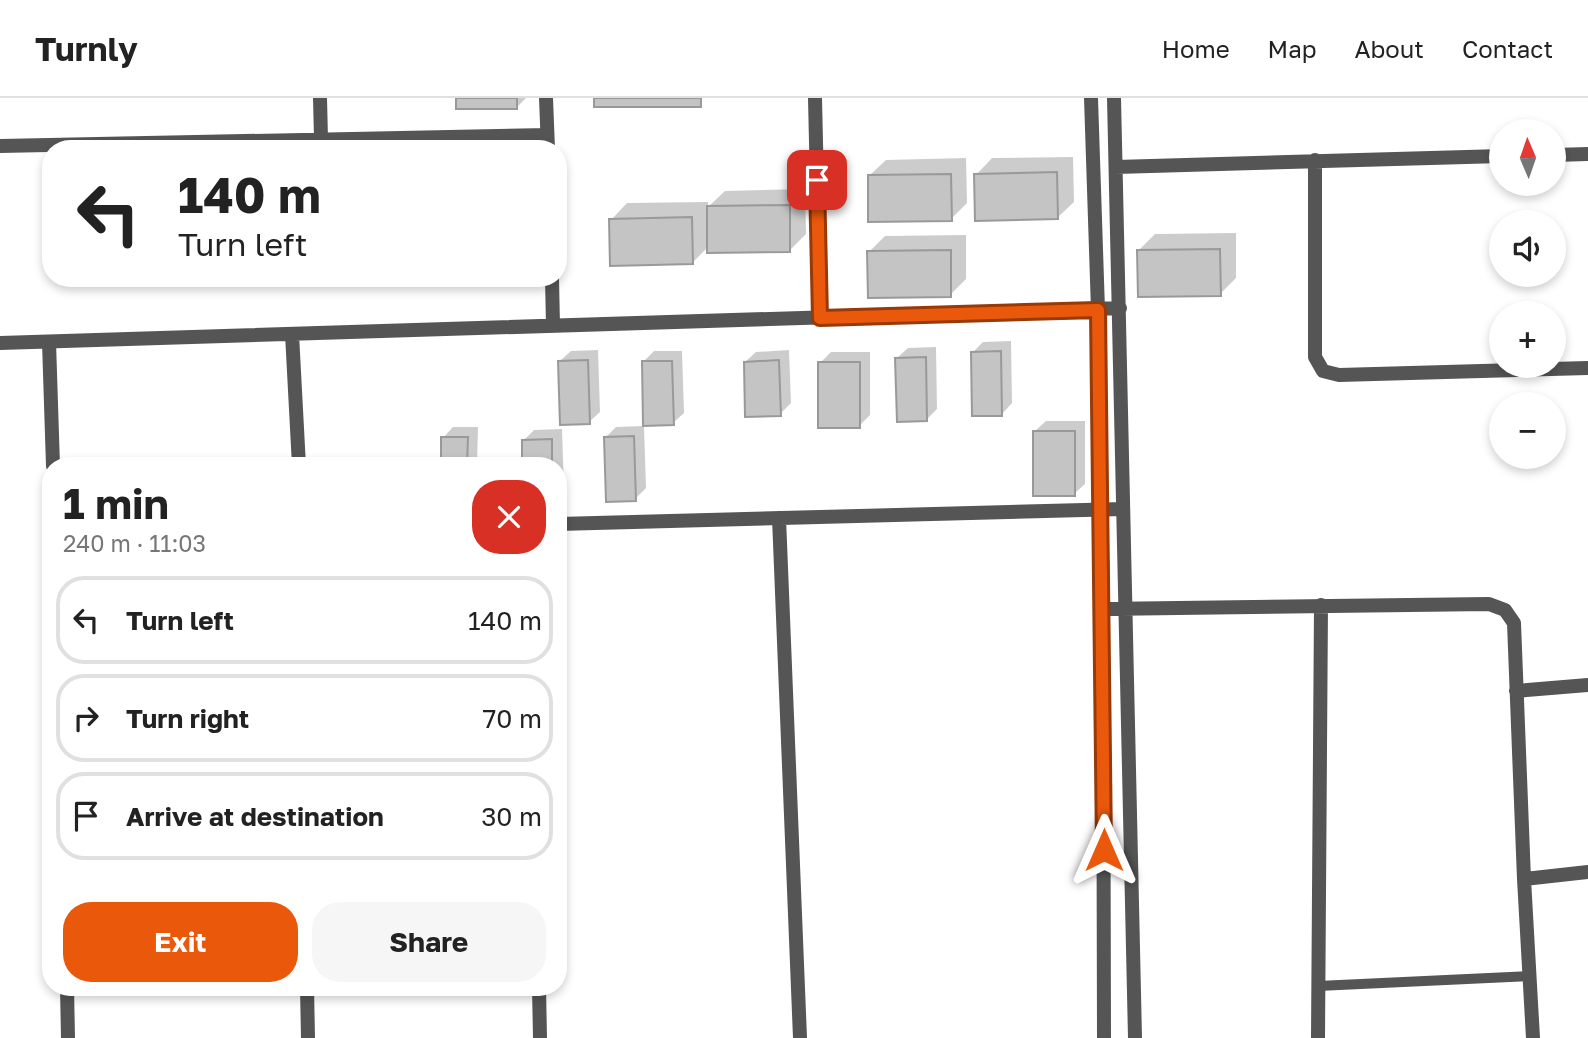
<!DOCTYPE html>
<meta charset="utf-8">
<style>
:root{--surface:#fff;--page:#f6f6f6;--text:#222;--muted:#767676;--line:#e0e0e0;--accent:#ea580c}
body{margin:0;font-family:"Golos Text",sans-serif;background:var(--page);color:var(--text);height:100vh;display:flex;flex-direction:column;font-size:26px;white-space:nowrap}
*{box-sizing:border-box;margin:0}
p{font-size:23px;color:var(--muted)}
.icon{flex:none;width:38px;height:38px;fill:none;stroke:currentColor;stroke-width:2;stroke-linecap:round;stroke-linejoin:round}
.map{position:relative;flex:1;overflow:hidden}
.details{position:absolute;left:42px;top:359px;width:525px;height:539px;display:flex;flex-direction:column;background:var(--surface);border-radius:28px;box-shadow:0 4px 10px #0003}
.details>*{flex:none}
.guide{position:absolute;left:42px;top:42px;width:525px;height:147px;border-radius:28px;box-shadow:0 4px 10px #0003;background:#fff;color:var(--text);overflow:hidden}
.needle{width:46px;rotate:358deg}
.buttons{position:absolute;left:1489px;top:21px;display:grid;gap:14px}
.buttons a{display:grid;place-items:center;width:77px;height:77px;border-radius:50%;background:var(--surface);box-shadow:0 4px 10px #0003;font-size:35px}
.pin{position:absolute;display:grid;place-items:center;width:60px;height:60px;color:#fff;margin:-30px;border-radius:14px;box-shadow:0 4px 10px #0006}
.me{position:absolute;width:77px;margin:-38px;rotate:0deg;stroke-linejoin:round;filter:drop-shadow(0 0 5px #0008)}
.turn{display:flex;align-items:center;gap:24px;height:147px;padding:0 21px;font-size:32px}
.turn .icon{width:91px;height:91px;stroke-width:2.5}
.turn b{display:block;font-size:49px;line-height:60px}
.round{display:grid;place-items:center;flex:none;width:74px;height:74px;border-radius:28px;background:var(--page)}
.overview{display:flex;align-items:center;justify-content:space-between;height:119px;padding:0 21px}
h1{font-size:42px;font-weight:700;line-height:52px}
.action{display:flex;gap:14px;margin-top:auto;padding:14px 21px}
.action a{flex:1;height:80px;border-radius:28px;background:var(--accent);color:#fff;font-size:28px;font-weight:700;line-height:80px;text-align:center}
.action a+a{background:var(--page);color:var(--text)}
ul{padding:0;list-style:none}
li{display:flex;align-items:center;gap:21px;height:88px;margin:0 14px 10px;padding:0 7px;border:4px solid var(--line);border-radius:28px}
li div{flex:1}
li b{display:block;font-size:26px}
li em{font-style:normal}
header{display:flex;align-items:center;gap:42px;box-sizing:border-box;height:98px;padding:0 35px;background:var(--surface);border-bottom:2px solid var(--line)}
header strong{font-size:33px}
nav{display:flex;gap:38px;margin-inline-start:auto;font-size:24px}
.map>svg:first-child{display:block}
</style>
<header>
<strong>Turnly</strong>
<nav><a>Home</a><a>Map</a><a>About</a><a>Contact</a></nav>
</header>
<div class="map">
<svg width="1588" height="940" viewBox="0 0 1588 940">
<rect width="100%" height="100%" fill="#fff"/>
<path fill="#0003" d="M457,0H526L516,10Z
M1073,59L1074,104L1057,120L976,77L992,60Z
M966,60L967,105L951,121L869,78L886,62Z
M805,91L806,136L790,152L709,148L692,165L611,122L627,105L708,104V109L725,93Z
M1236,135V180L1220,196L1139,152L1155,136Z
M966,137V181L950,197L869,154L885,138Z
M1011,243L1012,305L1002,316L972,255L983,244Z
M936,249L937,311L927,321L897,260L908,250Z
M598,252L600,314L589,324L560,263L571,253Z
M789,252L791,305L780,316L745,264L756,254Z
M654,253H682L684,315L673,325L643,264Z
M831,254H870V317L859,328L820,265Z
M1046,323H1085V386L1074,396L1035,333Z
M644,328L646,390L635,401L605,340L616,329Z
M453,329H478L477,368H442L443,340Z
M562,331L564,393L558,399V368H524V342L534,332Z"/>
<path fill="#c4c4c4" stroke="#999" stroke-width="2" d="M456,0H517V11H456Z
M594,0H701V9H594Z
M1057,74L1058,121L975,123L974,76Z
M951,76L952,123L868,124V77Z
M790,107V154L707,155V108Z
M692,119L693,166L610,168L609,121Z
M1220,151L1221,198L1138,199L1137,152Z
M951,152V199L868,200L867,153Z
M1001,253L1002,318H972L971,254Z
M926,259L927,323L897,324L895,260Z
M588,262L590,326L560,327L558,263Z
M779,262L781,318L745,319L744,264Z
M642,263H672L674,327L643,328Z
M818,264H860V330H818Z
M1033,333H1075V398H1033Z
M634,338L636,403L606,404L604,339Z
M441,339H468L467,368H441Z
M552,341V368H522V342Z"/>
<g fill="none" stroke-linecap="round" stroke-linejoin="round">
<path stroke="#555" stroke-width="10" d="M1318,888L1530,878"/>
<path stroke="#555" stroke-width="14" d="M320,0L321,40
M546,0L548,51
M815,0L820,220
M1091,0L1098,212L1103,511L1104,940
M1114,0L1135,940
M0,48L547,37
M1554,57L1588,56
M1315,62V259L1323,273L1339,277L1588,270
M1116,69L1502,58
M552,180L553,228
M292,236L299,368
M49,244L53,368
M0,245L1120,210
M779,420L800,940
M558,426L1123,411
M1103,511L1489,506L1505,512L1514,525L1524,781L1533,940
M1516,593L1588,587
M1524,781L1588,774
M67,889L68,940
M307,889L308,940
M539,889L540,940
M1318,940L1321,507"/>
</g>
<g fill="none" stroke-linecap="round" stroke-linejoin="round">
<defs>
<path id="route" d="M817,82L820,220L1098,212L1104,752"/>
</defs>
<use href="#route" stroke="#983908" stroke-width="18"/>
<use href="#route" stroke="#ea580c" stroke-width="12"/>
</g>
</svg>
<div class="buttons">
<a><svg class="needle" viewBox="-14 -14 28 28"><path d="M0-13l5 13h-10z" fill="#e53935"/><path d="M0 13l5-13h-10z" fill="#767676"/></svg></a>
<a><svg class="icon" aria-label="sound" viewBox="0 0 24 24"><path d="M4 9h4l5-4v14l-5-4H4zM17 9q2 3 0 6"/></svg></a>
<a>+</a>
<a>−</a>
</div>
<div class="pin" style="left:817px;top:82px;background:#d93025"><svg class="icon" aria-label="arrive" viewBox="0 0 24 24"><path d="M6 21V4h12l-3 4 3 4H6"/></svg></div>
<svg class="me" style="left:1104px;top:752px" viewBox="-20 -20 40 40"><path d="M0-17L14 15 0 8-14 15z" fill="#ea580c" stroke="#fff" stroke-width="4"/></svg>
<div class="guide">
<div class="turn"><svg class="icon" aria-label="left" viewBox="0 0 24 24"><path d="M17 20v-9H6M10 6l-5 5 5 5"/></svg><div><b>140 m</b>Turn left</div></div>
</div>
<section class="details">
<div class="overview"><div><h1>1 min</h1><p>240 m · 11:03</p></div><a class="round" style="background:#d93025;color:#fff"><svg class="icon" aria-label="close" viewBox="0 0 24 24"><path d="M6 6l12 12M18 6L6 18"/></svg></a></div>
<ul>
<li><svg class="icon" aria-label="left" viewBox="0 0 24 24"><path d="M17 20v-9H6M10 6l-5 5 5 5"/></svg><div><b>Turn left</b></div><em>140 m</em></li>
<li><svg class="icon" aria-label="right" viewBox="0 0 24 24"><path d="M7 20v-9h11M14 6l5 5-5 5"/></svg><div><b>Turn right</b></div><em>70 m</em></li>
<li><svg class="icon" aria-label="arrive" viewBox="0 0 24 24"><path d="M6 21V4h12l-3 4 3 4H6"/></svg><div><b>Arrive at destination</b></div><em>30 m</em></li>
</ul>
<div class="action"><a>Exit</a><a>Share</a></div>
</section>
</div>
